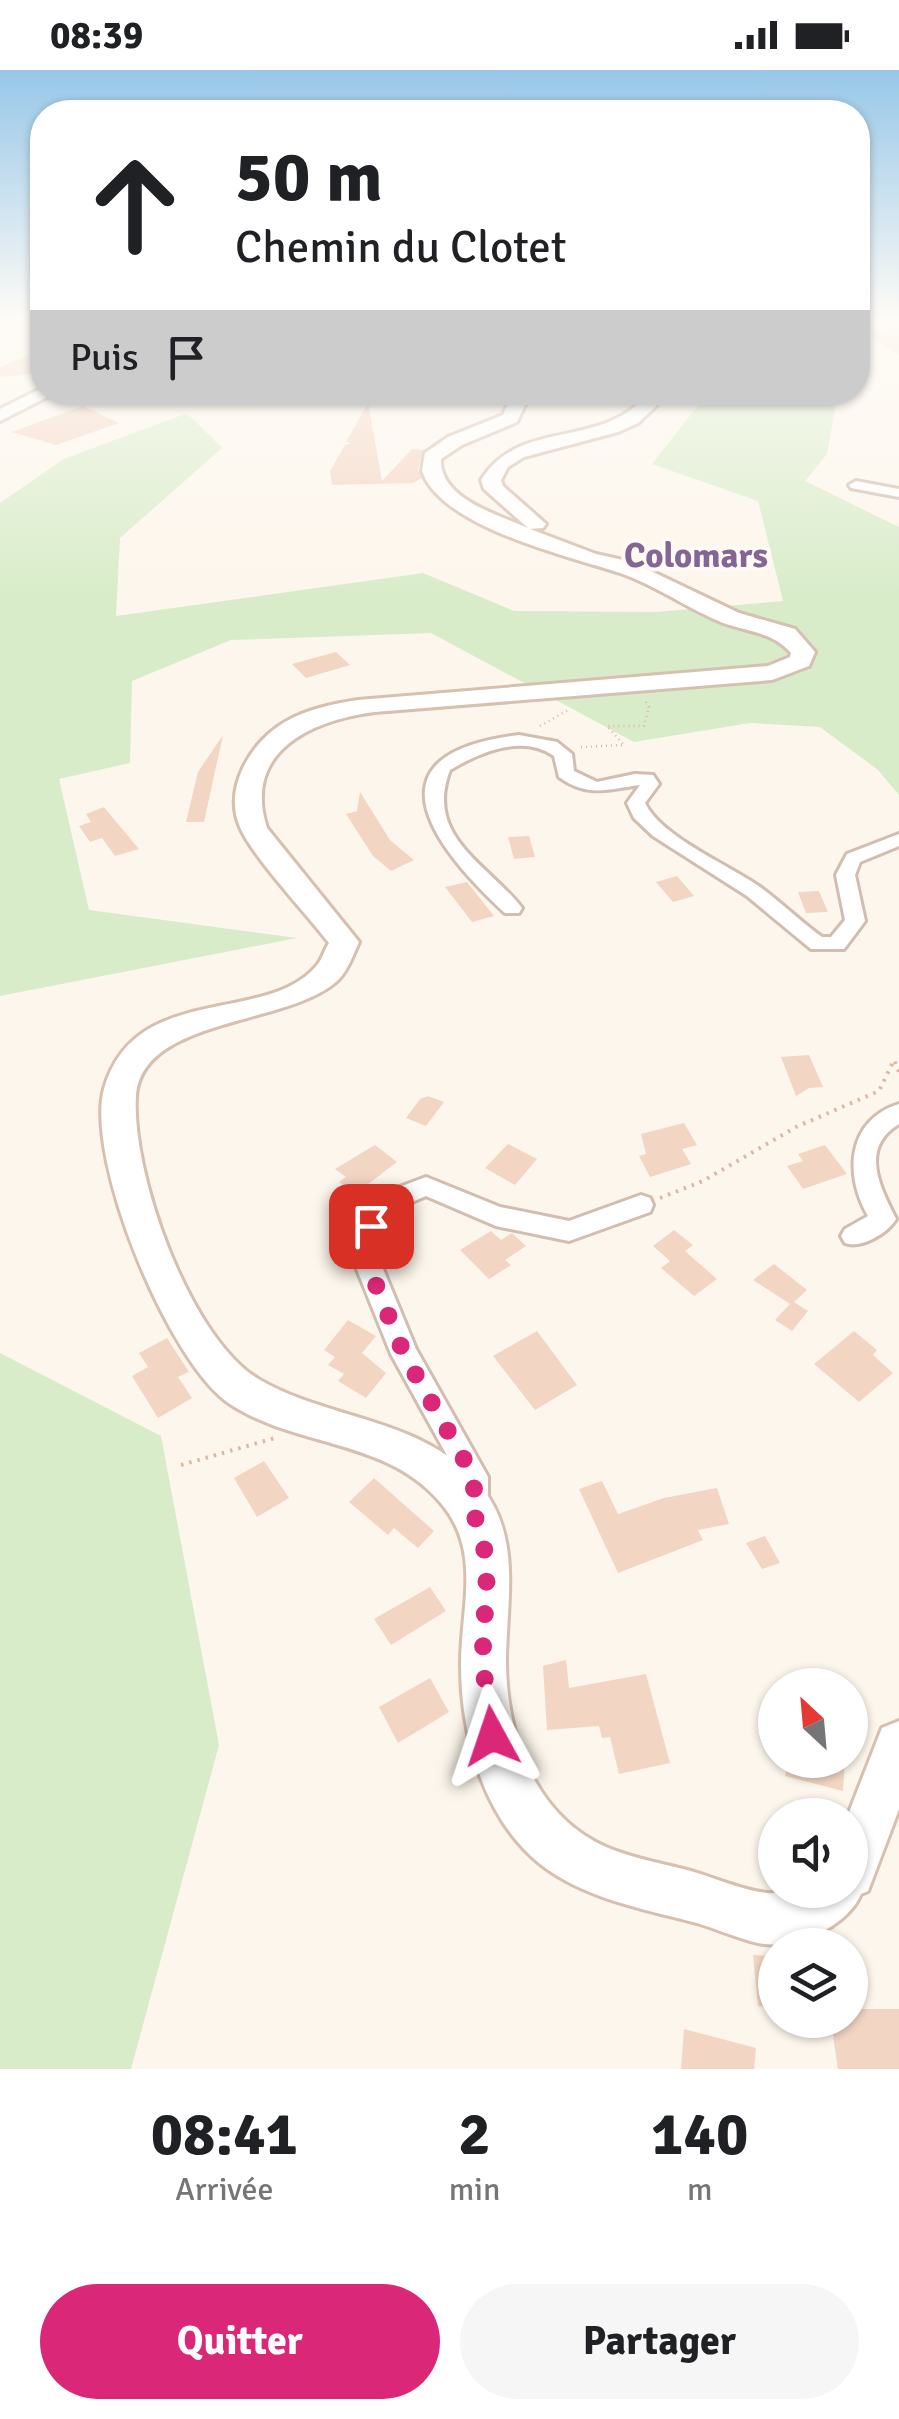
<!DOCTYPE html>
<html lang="fr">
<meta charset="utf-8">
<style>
:root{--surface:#fff;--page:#f6f6f6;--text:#202124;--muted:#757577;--accent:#db2777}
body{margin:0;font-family:Signika,sans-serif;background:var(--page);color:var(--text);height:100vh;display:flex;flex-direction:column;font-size:38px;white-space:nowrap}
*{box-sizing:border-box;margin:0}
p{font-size:32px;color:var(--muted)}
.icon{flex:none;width:55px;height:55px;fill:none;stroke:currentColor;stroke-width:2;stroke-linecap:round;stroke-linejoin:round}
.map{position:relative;height:1999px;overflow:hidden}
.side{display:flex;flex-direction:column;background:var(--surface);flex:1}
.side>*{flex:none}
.guide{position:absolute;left:30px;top:30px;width:840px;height:305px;border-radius:40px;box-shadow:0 2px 8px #0004;background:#fff;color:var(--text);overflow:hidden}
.needle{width:65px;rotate:334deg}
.fabs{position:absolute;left:758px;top:1598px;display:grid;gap:20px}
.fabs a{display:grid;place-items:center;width:110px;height:110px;border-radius:50%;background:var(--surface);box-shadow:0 2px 8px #0004;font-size:50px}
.pin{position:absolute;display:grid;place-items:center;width:85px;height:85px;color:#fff;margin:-42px;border-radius:20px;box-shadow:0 5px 15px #0006}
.me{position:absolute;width:110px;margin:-55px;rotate:355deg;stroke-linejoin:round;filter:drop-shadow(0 0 8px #0008)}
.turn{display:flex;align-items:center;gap:35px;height:210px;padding:0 40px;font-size:45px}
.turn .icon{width:130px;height:130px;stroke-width:2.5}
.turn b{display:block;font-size:70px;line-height:85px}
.then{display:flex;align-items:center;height:95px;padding:0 40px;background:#0003;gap:20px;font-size:38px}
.eta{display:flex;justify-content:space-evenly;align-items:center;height:170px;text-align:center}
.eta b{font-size:60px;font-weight:800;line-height:70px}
.action{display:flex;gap:20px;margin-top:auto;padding:20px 40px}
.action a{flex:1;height:115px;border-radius:60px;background:var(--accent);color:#fff;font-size:40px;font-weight:800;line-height:115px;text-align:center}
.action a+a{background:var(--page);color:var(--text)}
.status{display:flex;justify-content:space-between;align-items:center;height:70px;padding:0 50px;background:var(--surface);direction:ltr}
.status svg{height:28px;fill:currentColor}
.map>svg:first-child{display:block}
</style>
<div class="status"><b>08:39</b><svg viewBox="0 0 49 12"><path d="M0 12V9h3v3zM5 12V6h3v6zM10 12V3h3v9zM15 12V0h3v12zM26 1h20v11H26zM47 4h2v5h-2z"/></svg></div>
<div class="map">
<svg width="899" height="1999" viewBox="0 0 899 1999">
<rect width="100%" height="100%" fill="#fdf6ec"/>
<path fill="#d8ecc9" d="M708,323H838L827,384L805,411L899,457V725L878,700L820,657L750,653L634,672L431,563L231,570L132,611L130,693L59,709L89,840L297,868L0,926V433L64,389L187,343L222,378L120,468L116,546L423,503L514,541L655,542L783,531L758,431L652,394Z
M0,1283L161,1366L219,1675L131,1999H0Z"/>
<path fill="#f3d5c3" d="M899,256V284L863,263Z
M42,280V303L0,307V297Z
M368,333L382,411L412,379L423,380L418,400L422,408L413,413L332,415L330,401L345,375L351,373L346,372Z
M83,336L119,353L56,375L12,362Z
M336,582L350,595L306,608L292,594Z
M223,665L204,752H186L198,702Z
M360,722L390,770L414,790L391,801L373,786L346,744L357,741Z
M104,737L118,754L139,779L115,786L102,768L90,772L79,756L91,752L86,744Z
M529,766L535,787L514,789L508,767Z
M677,806L694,826L673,832L656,812Z
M467,812L478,826L494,846L472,852L445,817Z
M819,821L828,842L806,843L798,822Z
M809,985L823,1017L809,1018L796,1026L781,987Z
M428,1026L444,1032L426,1056L406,1048L420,1029Z
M684,1053L697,1075L682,1079L691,1094L650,1107L639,1086L646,1084L641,1064Z
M508,1074L537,1089L515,1115L485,1098Z
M375,1075L397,1092L355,1124L339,1112L346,1107L335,1099Z
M825,1075L847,1104L803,1119L787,1096L803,1091L798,1084Z
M674,1160L693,1175L685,1181L717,1209L694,1226L661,1198L670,1191L653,1176Z
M491,1161L501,1170L512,1163L526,1176L505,1190L511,1195L489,1209L460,1180Z
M774,1194L807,1220L794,1232L808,1241L792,1261L775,1250L790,1234L753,1210Z
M348,1250L376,1266L362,1283L386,1303L366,1328L338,1311L344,1304L328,1295L335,1287L324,1280Z
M537,1261L577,1315L535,1340L493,1286Z
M854,1261L877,1280L873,1285L893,1303L859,1332L814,1294Z
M167,1268L189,1302L178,1307L192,1328L158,1348L132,1306L148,1297L139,1283Z
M264,1391L289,1428L257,1447L234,1408Z
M374,1408L434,1461L418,1478L394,1458L388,1465L349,1432Z
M602,1411L618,1444L664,1428L717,1418L729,1454L698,1460L703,1470L618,1503L579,1419Z
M765,1466L780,1493L762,1499L746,1473Z
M430,1517L446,1541L391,1575L374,1549Z
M566,1590L569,1618L646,1604L670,1693L619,1704L610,1667L602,1668L599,1656L547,1660L543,1596Z
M430,1608L449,1642L398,1673L379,1637Z
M788,1690H845L843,1721L785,1706Z
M753,1885L775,1886V1937L758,1936Z
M850,1939H899V1999H838L831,1952L850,1950Z
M684,1959L756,1978L754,1999H681Z"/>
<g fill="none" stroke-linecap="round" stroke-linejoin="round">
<defs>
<path id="street" d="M856,411L899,419V427L851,418L849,415Z
M519,665L557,672L572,684L574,701L597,712L635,704L653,705L659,714L645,733C661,767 729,795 760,817C782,833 801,852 822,867H831L845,850L836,805L847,784L899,764V776L860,792L855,805L865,851L844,879H811L747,826L653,766L634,748L627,733L640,715C608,719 588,728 559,707L554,686C522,664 480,682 450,700C424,767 488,794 522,838L519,843H505C429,773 365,683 519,665Z
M899,1034V1054C859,1078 880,1117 896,1149C888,1163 861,1179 845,1173L841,1166L845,1159L868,1146C844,1105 847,1050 899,1034Z
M426,1107L500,1137L569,1151L641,1125L650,1128L653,1135L650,1142L569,1171L496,1156L426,1126L391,1141L374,1177L416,1279L488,1407V1424L479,1444L469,1448L459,1444L454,1434L460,1409L391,1284L348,1177L373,1127Z"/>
<path id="secondary" d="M42,318V322H57L0,351V339Z
M513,322H531L517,352L462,375L441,389C439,429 499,445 528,458L484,419L481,410C518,351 590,377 638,334L639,322H657L656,336L638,353L618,362L524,387L508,397L501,410L503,416L546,454L543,458L530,459L596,484L632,492L739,543L795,559L815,582L809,596L772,610L375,642C312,650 242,681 267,758L359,872C353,885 347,902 337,911C287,956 142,947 136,1026C131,1103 190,1270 260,1310C333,1352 425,1347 482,1418C521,1467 507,1529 506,1587C505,1661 533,1745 606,1777C631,1788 660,1793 687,1800C713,1807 740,1820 767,1823C777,1824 787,1821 797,1820C814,1818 832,1820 850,1820L848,1745L882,1658L899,1651V1739L868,1821L861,1824C847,1857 794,1881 758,1873C737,1868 717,1859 697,1853C644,1839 582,1828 539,1793C477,1742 456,1646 462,1570C466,1520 476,1473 440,1432C387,1369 295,1377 230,1334C169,1294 85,1089 104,1019C135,910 268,957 318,894C322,889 325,879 329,873C307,844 252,786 240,757C223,718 251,672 285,652C307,639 333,634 358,630L768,596L790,587L791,583C773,562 749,562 723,553C688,539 656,515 620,503C568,486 441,457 422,401L425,383L448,367L503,345Z"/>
</defs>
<use href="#street" stroke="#d1beb0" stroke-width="6"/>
<use href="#secondary" stroke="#d6c0b0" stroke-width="6"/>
<path stroke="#d9b8a5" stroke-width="2.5" stroke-dasharray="1 4" stroke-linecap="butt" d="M540,656L570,639
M581,677L624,675L607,656H644L649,637L646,632"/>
<path stroke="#d9b8a5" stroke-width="4" stroke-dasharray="2.5 6" stroke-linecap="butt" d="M660,1128L703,1111L796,1057L879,1021L894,990L899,1002
M181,1395L275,1368"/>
<use href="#street" fill="#fff" fill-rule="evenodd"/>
<use href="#secondary" fill="#fff" fill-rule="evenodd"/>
</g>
<linearGradient id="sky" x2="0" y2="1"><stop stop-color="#97c7e8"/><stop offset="0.47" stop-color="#fefbf6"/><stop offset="1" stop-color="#fefbf6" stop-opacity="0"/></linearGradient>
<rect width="899" height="528" fill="url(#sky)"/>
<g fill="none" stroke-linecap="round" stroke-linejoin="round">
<path stroke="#db2777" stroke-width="18" stroke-dasharray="0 32.4" d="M371,1156L361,1178L404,1284L474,1407V1424L469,1434C496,1488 484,1523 483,1580C483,1608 489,1638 492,1666"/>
</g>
<g text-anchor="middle" stroke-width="8" stroke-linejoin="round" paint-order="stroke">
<g font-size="35" font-weight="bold" fill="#846695" stroke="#fffaf3">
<text x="696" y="497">Colomars</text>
</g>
</g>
</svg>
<div class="fabs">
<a><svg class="needle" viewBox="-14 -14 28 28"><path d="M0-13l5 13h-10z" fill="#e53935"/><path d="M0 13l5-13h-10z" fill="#757577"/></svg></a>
<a><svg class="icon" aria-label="sound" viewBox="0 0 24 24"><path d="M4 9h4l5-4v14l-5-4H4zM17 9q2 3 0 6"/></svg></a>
<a><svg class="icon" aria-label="layers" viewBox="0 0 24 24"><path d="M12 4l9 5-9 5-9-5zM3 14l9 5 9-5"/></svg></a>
</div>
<div class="pin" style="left:371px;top:1156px;background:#d93025"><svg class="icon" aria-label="arrive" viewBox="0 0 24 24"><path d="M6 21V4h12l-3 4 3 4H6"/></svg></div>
<svg class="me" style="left:492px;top:1666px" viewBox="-20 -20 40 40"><path d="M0-17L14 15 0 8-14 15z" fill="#db2777" stroke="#fff" stroke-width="4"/></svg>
<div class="guide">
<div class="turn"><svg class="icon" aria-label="ahead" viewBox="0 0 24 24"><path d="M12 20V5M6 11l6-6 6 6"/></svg><div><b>50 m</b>Chemin du Clotet</div></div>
<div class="then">Puis<svg class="icon" aria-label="arrive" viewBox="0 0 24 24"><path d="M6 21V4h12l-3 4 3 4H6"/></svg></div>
</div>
</div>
<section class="side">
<div class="eta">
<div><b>08:41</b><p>Arrivée</p></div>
<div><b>2</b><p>min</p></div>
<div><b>140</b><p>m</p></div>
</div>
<div class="action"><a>Quitter</a><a>Partager</a></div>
</section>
